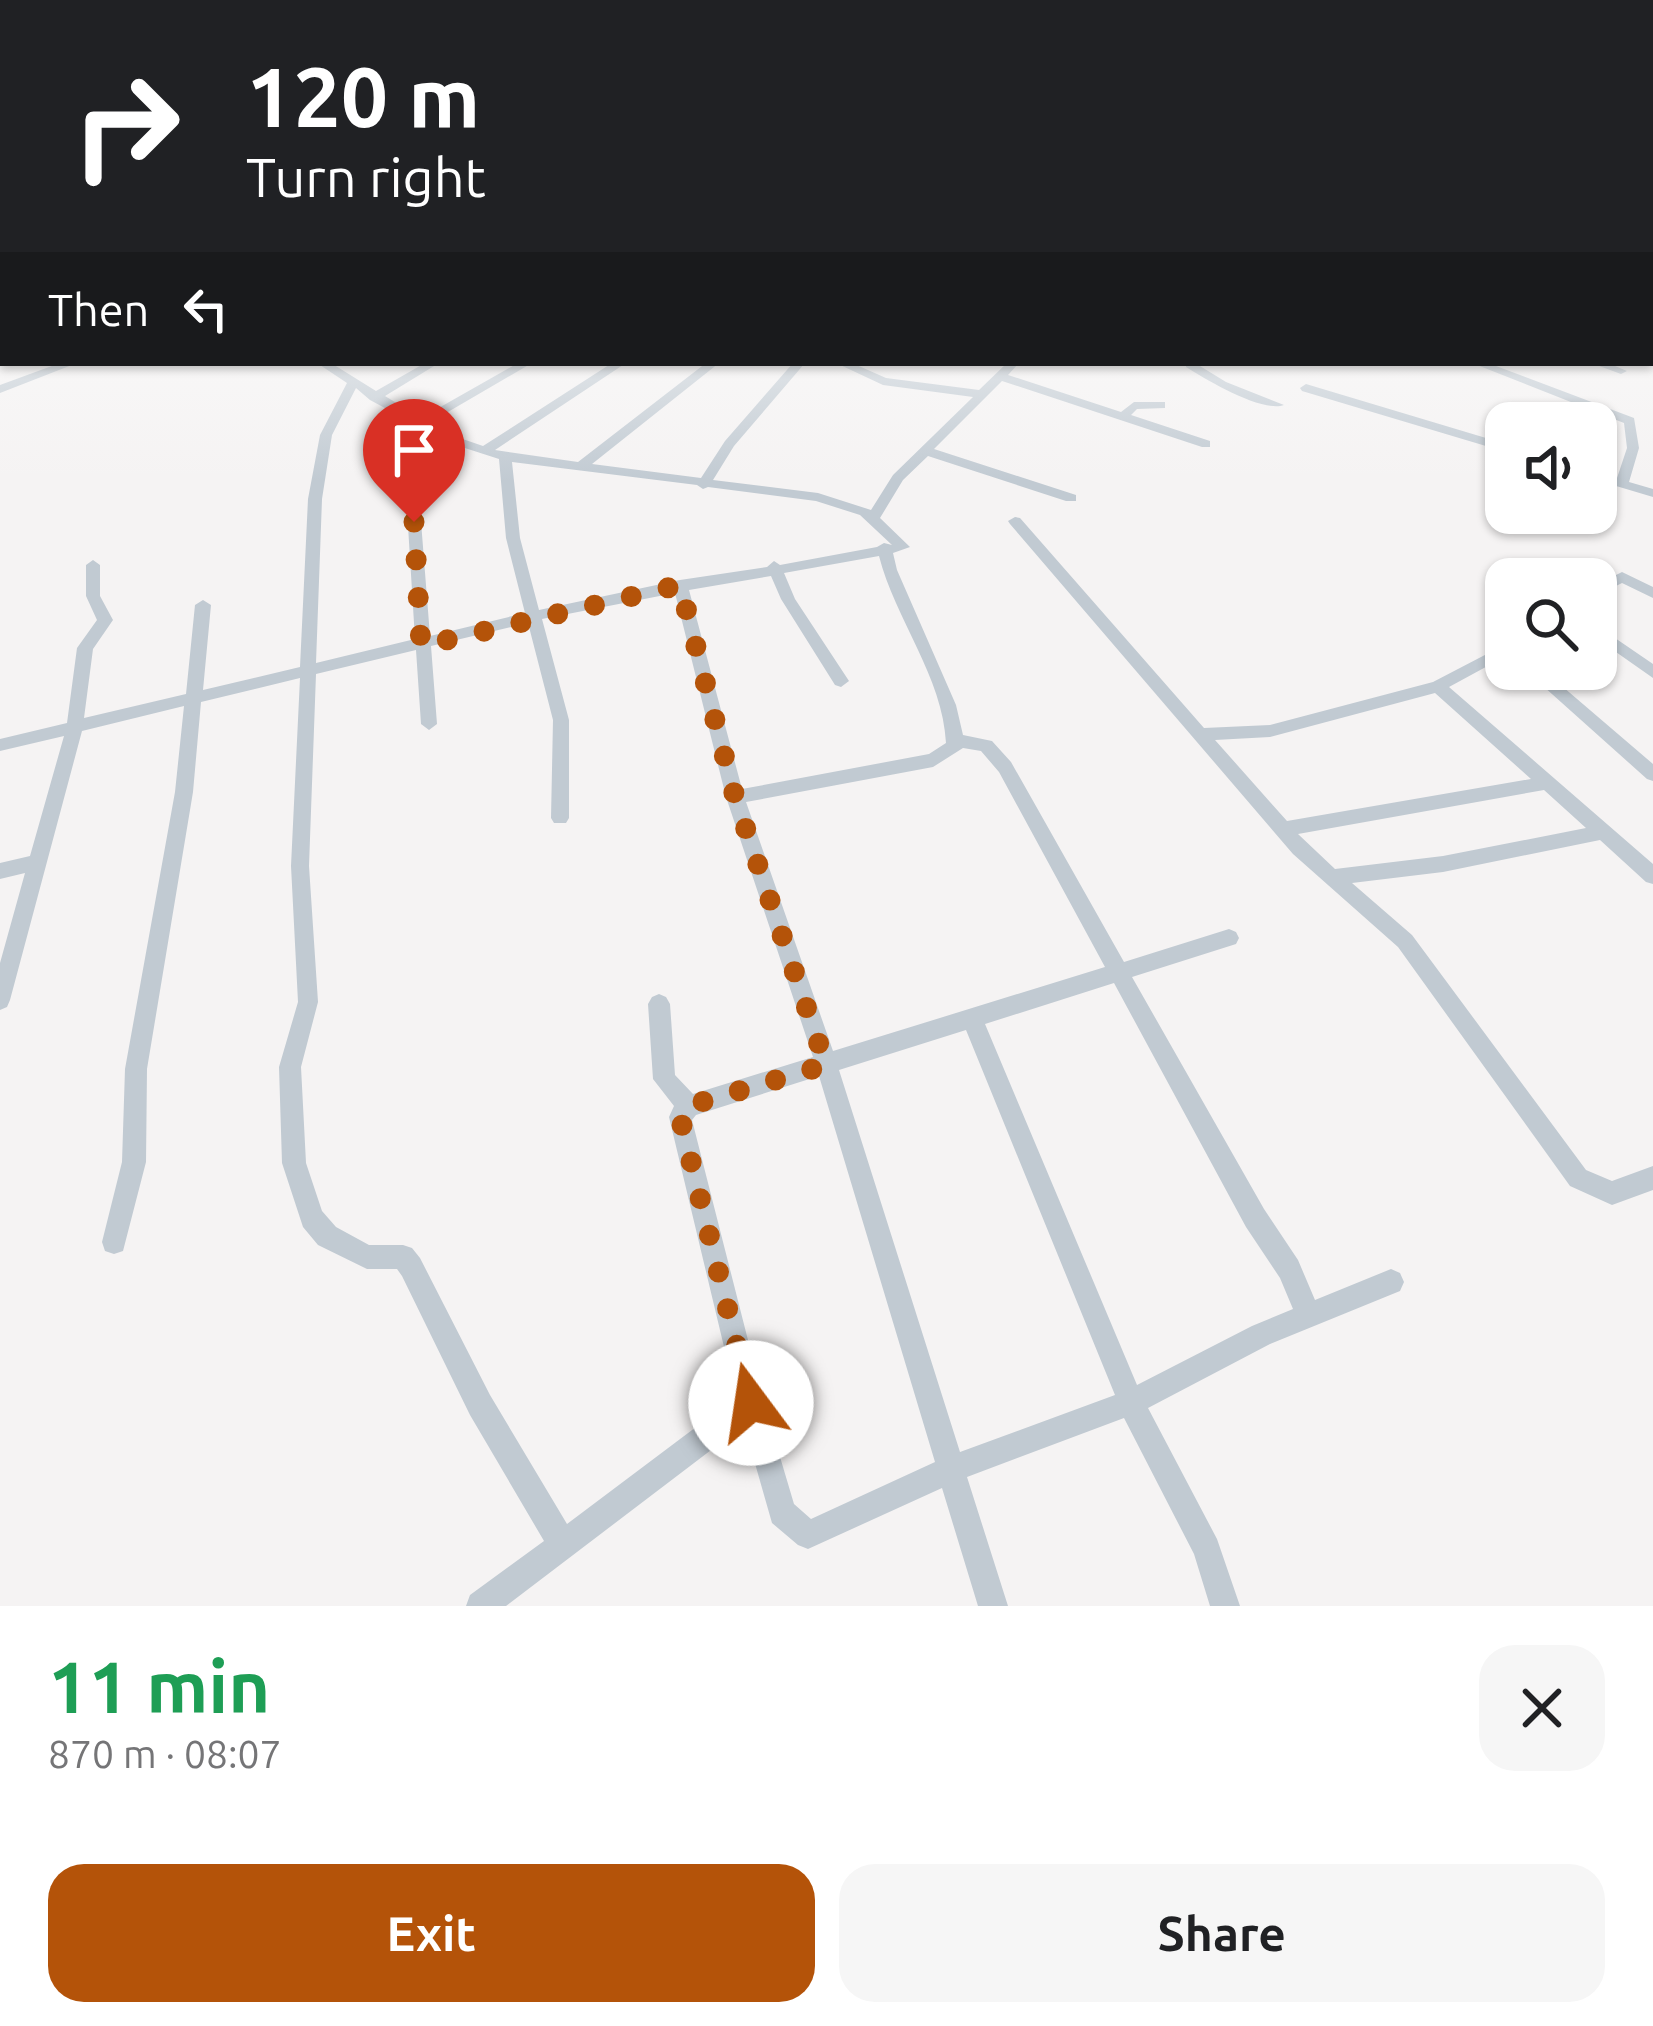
<!DOCTYPE html>
<meta charset="utf-8">
<style>
:root{--surface:#fff;--page:#f6f6f6;--text:#202124;--muted:#757577;--accent:#b45309}
body{margin:0;font-family:Ubuntu,sans-serif;background:var(--page);color:var(--text);height:100vh;display:flex;flex-direction:column;font-size:45px;white-space:nowrap}
*{box-sizing:border-box;margin:0}
p{font-size:39px;color:var(--muted)}
.icon{flex:none;width:66px;height:66px;fill:none;stroke:currentColor;stroke-width:2;stroke-linecap:round;stroke-linejoin:round}
.map{position:relative;height:1606px;overflow:hidden}
.drawer{display:flex;flex-direction:column;background:var(--surface);flex:1}
.drawer>*{flex:none}
.banner{position:absolute;left:0px;top:0px;width:1653px;height:366px;box-shadow:0 3px 9px #0004;background:#202124;color:#fff;overflow:hidden}
.buttons{position:absolute;left:1485px;top:402px;display:grid;gap:24px}
.buttons a{display:grid;place-items:center;width:132px;height:132px;border-radius:24px;background:var(--surface);box-shadow:0 3px 9px #0004;font-size:60px}
.pin{position:absolute;display:grid;place-items:center;width:102px;height:102px;color:#fff;margin:-123px -51px;border-radius:50% 50% 50% 0;rotate:-45deg;box-shadow:0 0 12px #0007}
.pin .icon{rotate:45deg}
.me{position:absolute;width:132px;margin:-66px;rotate:346deg;stroke-linejoin:round;filter:drop-shadow(0 0 9px #0008)}
.turn{display:flex;align-items:center;gap:42px;height:252px;padding:0 48px;font-size:54px}
.turn .icon{width:156px;height:156px;stroke-width:2.5}
.turn b{display:block;font-size:84px;line-height:102px}
.then{display:flex;align-items:center;height:114px;padding:0 48px;background:#0003;gap:24px;font-size:45px}
.round{display:grid;place-items:center;flex:none;width:126px;height:126px;border-radius:36px;background:var(--page)}
.summary{display:flex;align-items:center;justify-content:space-between;height:204px;padding:0 48px}
h1{font-size:72px;font-weight:700;line-height:90px;color:#1e9e55}
.action{display:flex;gap:24px;margin-top:auto;padding:24px 48px}
.action a{flex:1;height:138px;border-radius:36px;background:var(--accent);color:#fff;font-size:48px;font-weight:700;line-height:138px;text-align:center}
.action a+a{background:var(--page);color:var(--text)}
.map>svg:first-child{display:block}
</style>
<div class="map">
<svg width="1653" height="1606" viewBox="0 0 1653 1606">
<rect width="100%" height="100%" fill="#f5f3f3"/>
<g fill="none" stroke-linecap="round" stroke-linejoin="round">
<path fill="#c1cad2" fill-rule="evenodd" d="M3,258V264L0,265V259Z
M1650,278L1653,279V285L1650,284Z
M3,283V289L0,290V284Z
M1650,310L1653,311V317L1650,316Z
M3,313V319L0,320V314Z
M0,344H3V351H0Z
M1650,345H1653V352H1650Z
M60,363H77L0,393V385Z
M317,363H331L376,391L425,363H439L385,396L421,418L518,363H532L429,423L448,434L483,446L612,363H626L495,450L578,462L706,363H719L592,464L701,478L725,441L793,363H805L734,446L713,480L818,493L871,510L893,475L973,397L883,385L836,363H852L886,378L979,390L1007,363H1019L1008,375L1121,412L1134,402H1165V408L1137,409L1131,415L1210,441V447H1202L1002,381L934,449L1076,495V501H1066L928,456L903,480L880,518L910,547L893,553L897,570L956,705L963,735L992,741L1011,762L1124,962L1229,929L1236,932L1239,938L1236,944L1132,977L1264,1209L1298,1260L1315,1300L1391,1269L1400,1273L1404,1282L1400,1291L1270,1344L1148,1408L1217,1539L1240,1606H1210L1194,1554L1124,1418L967,1477L1008,1606H978L942,1488L808,1549L798,1545L772,1523L744,1425L506,1606H466L470,1595L544,1541L470,1415L402,1276L397,1269H367L318,1245L303,1227L282,1163L279,1067L298,1002L291,866L300,678L201,702L193,792L147,1069L146,1162L123,1251L114,1254L105,1251L102,1242L122,1162L125,1069L175,792L184,706L82,731L10,1000L7,1007L0,1010V963L25,873L0,879V863L30,856L64,736L0,751V739L67,723L77,648L97,620L86,596V565L93,560L100,565V596L113,620L93,649L84,718L186,694L195,605L203,600L211,605L203,690L300,667L308,499L320,435L347,383ZM356,388L370,400L409,421L403,445L415,639L316,663L322,499L332,435ZM419,427L440,440L499,459L506,538L525,613L430,636L415,445ZM512,462L697,485L703,489L708,487L816,501L860,515L892,545L884,543L877,547L780,565L774,561L767,567L680,580L539,610L520,538ZM879,556C895,619 943,677 946,743L929,754L742,789L689,590L771,576L781,599L835,685L841,687L849,681L795,599L784,573ZM675,593L726,797L813,1057L693,1094L675,1075L670,1004L666,997L659,994L652,997L648,1004L653,1079L674,1106L669,1117L736,1397L567,1524L490,1395L420,1258L412,1248L403,1245H369L336,1227L322,1211L306,1163L301,1067L318,1002L309,866L316,674L416,650L421,724L429,730L437,724L431,646L528,623L553,720L551,818L554,823H566L569,818V720L542,619ZM963,748L981,751L999,772L1105,967L833,1051L746,802L933,767ZM1114,983L1246,1227L1280,1278L1293,1309L1252,1326L1137,1385L985,1024ZM966,1030L1115,1395L960,1452L839,1070ZM819,1076L935,1462L811,1519L794,1504L764,1403L692,1120L696,1115Z
M1186,363H1195L1226,382L1284,405C1262,413 1207,380 1186,367Z
M1472,363H1488L1634,418L1639,448L1629,482L1653,489V497L1596,480V472L1617,478L1627,448L1624,423Z
M1591,363H1608L1627,371L1621,374Z
M1306,384L1506,444V452L1302,391L1300,388Z
M1015,517L1020,518L1204,728L1270,725L1433,682L1506,644V656L1449,687L1653,864V884L1646,882L1600,840L1443,872L1352,883L1412,935L1586,1170L1612,1181L1653,1166V1190L1612,1205L1570,1186L1398,947L1293,854L1010,524L1008,521ZM1435,693L1531,779L1287,821L1215,740L1270,737ZM1544,790L1586,828L1443,856L1335,869L1298,834Z
M1622,572L1653,587V598L1622,583L1596,596V585Z
M1596,625L1653,664V678L1596,638Z
M1524,669H1542L1653,764V781L1647,779Z"/>
</g>
<linearGradient id="sky" x2="0" y2="1"><stop stop-color="#85c3ea"/><stop offset="0.53" stop-color="#fafafa"/><stop offset="1" stop-color="#fafafa" stop-opacity="0"/></linearGradient>
<rect width="1653" height="482" fill="url(#sky)"/>
<g fill="none" stroke-linecap="round" stroke-linejoin="round">
<path stroke="#b45309" stroke-width="21" stroke-dasharray="0 37.8" d="M414,522L421,646L680,585L735,797L826,1065L688,1106L680,1117L751,1403"/>
</g>
</svg>
<div class="buttons">
<a><svg class="icon" aria-label="sound" viewBox="0 0 24 24"><path d="M4 9h4l5-4v14l-5-4H4zM17 9q2 3 0 6"/></svg></a>
<a><svg class="icon" aria-label="search" viewBox="0 0 24 24"><circle cx="10" cy="10" r="6"/><path d="M15 15l6 6"/></svg></a>
</div>
<div class="pin" style="left:414px;top:522px;background:#d93025"><svg class="icon" aria-label="arrive" viewBox="0 0 24 24"><path d="M6 21V4h12l-3 4 3 4H6"/></svg></div>
<svg class="me" style="left:751px;top:1403px" viewBox="-20 -20 40 40"><circle r="19" fill="#fff"/><path d="M0-13L10 11 0 6-10 11z" fill="#b45309"/></svg>
<div class="banner">
<div class="turn"><svg class="icon" aria-label="right" viewBox="0 0 24 24"><path d="M7 20v-9h11M14 6l5 5-5 5"/></svg><div><b>120 m</b>Turn right</div></div>
<div class="then">Then<svg class="icon" aria-label="left" viewBox="0 0 24 24"><path d="M17 20v-9H6M10 6l-5 5 5 5"/></svg></div>
</div>
</div>
<section class="drawer">
<div class="summary"><div><h1>11 min</h1><p>870 m · 08:07</p></div><a class="round"><svg class="icon" aria-label="close" viewBox="0 0 24 24"><path d="M6 6l12 12M18 6L6 18"/></svg></a></div>
<div class="action"><a>Exit</a><a>Share</a></div>
</section>
